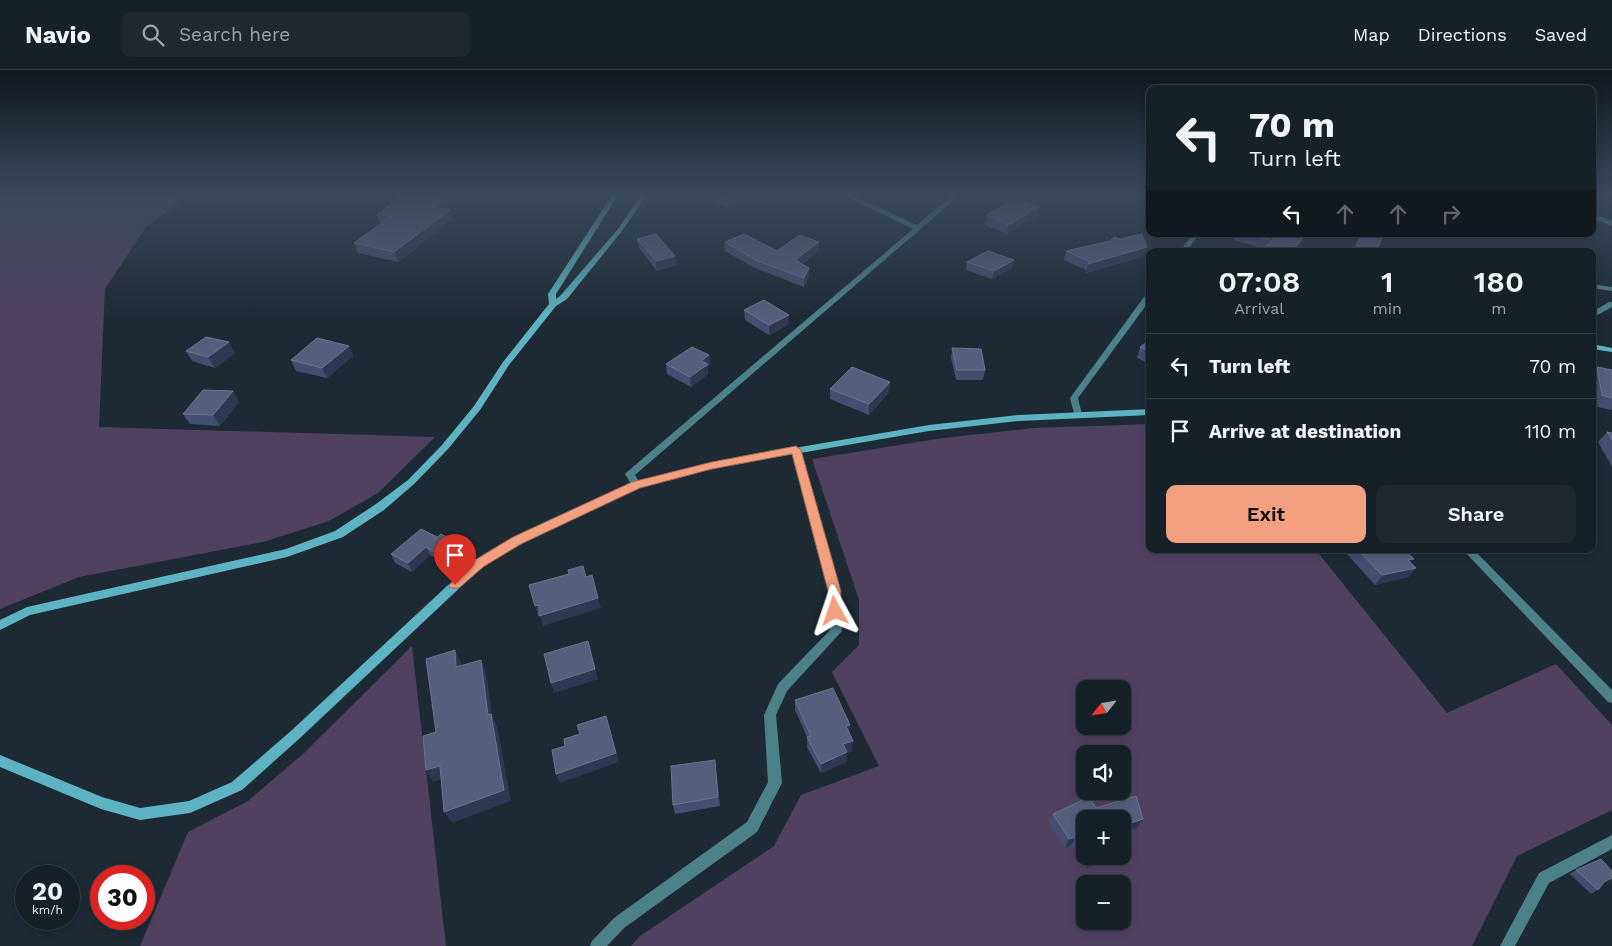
<!DOCTYPE html>
<meta charset="utf-8">
<style>
:root{--surface:#162027;--page:#1f282f;--text:#f1f3f6;--muted:#9ea3a7;--line:#353e44;--accent:#f2a07f}
body{margin:0;font-family:"Work Sans",sans-serif;background:var(--page);color:var(--text);height:100vh;display:flex;flex-direction:column;font-size:19px;white-space:nowrap}
*{box-sizing:border-box;margin:0}
p{font-size:16px;color:var(--muted)}
.icon{flex:none;width:28px;height:28px;fill:none;stroke:currentColor;stroke-width:2;stroke-linecap:round;stroke-linejoin:round}
.map{position:relative;flex:1;overflow:hidden}
.sheet{position:absolute;left:1146px;top:178px;width:450px;height:305px;display:flex;flex-direction:column;background:var(--surface);border-radius:10px;box-shadow:0 2px 8px #0003,0 0 0 1px var(--line)}
.sheet>*{flex:none}
.guide{position:absolute;left:1146px;top:15px;width:450px;height:152px;border-radius:10px;box-shadow:0 2px 8px #0003,0 0 0 1px var(--line);background:#162027;color:var(--text);overflow:hidden}
.needle{width:32px;rotate:240deg}
.tools{position:absolute;left:1076px;top:610px;display:grid;gap:10px}
.tools a{display:grid;place-items:center;width:55px;height:55px;border-radius:10px;background:var(--surface);box-shadow:0 2px 8px #0003,0 0 0 1px var(--line);font-size:25px}
.speed{position:absolute;left:15px;top:795px;display:flex;gap:10px;font-size:25px;font-weight:700;text-align:center}
.speed>*{display:grid;place-content:center;width:65px;height:65px;border-radius:50%;background:var(--surface);box-shadow:0 2px 8px #0003,0 0 0 1px var(--line);line-height:1}
.speed small{font-size:12px;font-weight:400}
.speed .limit{border:8px solid #d22;background:#fff;color:#111}
.pin{position:absolute;display:grid;place-items:center;width:42px;height:42px;color:#fff;margin:-51px -21px;border-radius:50% 50% 50% 0;rotate:-45deg;box-shadow:0 0 5px #0007}
.pin .icon{rotate:45deg}
.me{position:absolute;width:55px;margin:-28px;rotate:355deg;stroke-linejoin:round;filter:drop-shadow(0 0 4px #0008)}
.turn{display:flex;align-items:center;gap:18px;height:105px;padding:0 20px;font-size:22px}
.turn .icon{width:65px;height:65px;stroke-width:2.5}
.turn b{display:block;font-size:35px;line-height:42px}
.lanes{display:flex;align-items:center;height:48px;padding:0 20px;background:#0003;justify-content:center;gap:25px;direction:ltr}
.lanes .off{opacity:.35}
.eta{display:flex;justify-content:space-evenly;align-items:center;height:85px;text-align:center}
.eta b{font-size:30px;font-weight:600;line-height:35px}
.primary-button{display:flex;gap:10px;margin-top:auto;padding:10px 20px}
.primary-button a{flex:1;height:58px;border-radius:10px;background:var(--accent);color:#111;font-size:20px;font-weight:600;line-height:58px;text-align:center}
.primary-button a+a{background:var(--page);color:var(--text)}
ul{padding:0;list-style:none}
li{display:flex;align-items:center;gap:15px;height:65px;padding:0 20px;border-top:1px solid var(--line)}
li div{flex:1}
li b{display:block;font-size:19px}
li em{font-style:normal}
header{display:flex;align-items:center;gap:30px;box-sizing:border-box;height:70px;padding:0 25px;background:var(--surface);border-bottom:1px solid var(--line)}
header strong{font-size:24px}
nav{display:flex;gap:28px;margin-inline-start:auto;font-size:18px}
.search{width:350px;height:45px;background:var(--page);display:flex;align-items:center;gap:12px;box-sizing:border-box;padding:0 18px;border-radius:10px;color:var(--muted);font-size:19px}
.map>svg:first-child{display:block}
</style>
<header>
<strong>Navio</strong>
<div class="search"><svg class="icon" aria-label="search" viewBox="0 0 24 24"><circle cx="10" cy="10" r="6"/><path d="M15 15l6 6"/></svg>Search here</div>
<nav><a>Map</a><a>Directions</a><a>Saved</a></nav>
</header>
<div class="map">
<svg width="1612" height="876" viewBox="0 0 1612 876">
<rect width="100%" height="100%" fill="#1d2a34"/>
<path fill="#504161" fill-rule="evenodd" d="M0,125H189L146,157L105,219L99,357L435,367L378,423L329,451L263,472L79,507L0,539Z
M1150,354V479H1315L1447,643L1556,594L1612,655V740L1517,786L1472,876H631L640,866L774,776L801,725L879,696L832,602L859,575V530L812,389L943,368L1033,358ZM1085,619H1122V656H1085ZM1085,684H1122V721H1085ZM1085,749H1122V786H1085ZM1085,814H1122V851H1085Z
M412,576L446,876H140L188,762L248,731L304,683Z"/>
<g fill="none" stroke-linecap="round" stroke-linejoin="round">
<path fill="#4d8189" fill-rule="evenodd" d="M843,125H852L917,155L953,125H960L635,405L641,415L636,418L633,417L625,404L627,402L913,159Z
M1592,143L1612,151V156L1592,148Z
M1193,164H1199L1187,181H1180Z
M1592,214L1612,217V221L1592,218Z
M1147,223H1150V230L1078,328L1082,345L1081,347H1075L1070,328Z
M1609,232H1612V237L1592,248V242Z
M796,377L801,380L839,521L842,561L787,621L776,645L782,713L757,762L624,858L607,876H590L592,871L614,848L747,752L768,712L764,645L778,614L830,560L829,521L791,380Z
M1462,479H1473L1612,620V633L1608,632Z
M1612,765V779L1549,813L1515,876H1500L1539,803Z"/>
<path fill="#5db3c1" fill-rule="evenodd" d="M612,125H618L556,224V229L561,225L618,159L641,125H647L622,161L567,229L556,236L509,295L480,340L448,379L414,414L384,440L343,467L287,487L30,545L0,560V550L27,537L286,479L335,461L376,434L408,410L442,375L474,336L503,292L549,234L548,224Z
M1592,274L1612,278V282L1592,279Z
M1150,339V345L1019,351L929,361L712,398L639,418L521,474L483,496L300,668L242,720L190,743L140,750L101,739L0,697V685L102,727L140,738L189,731L232,712L292,660L475,490L513,468L633,413L712,392L929,355L1019,345Z"/>
</g>
<path fill="#454d71" d="M463,125L446,139L450,140L453,149L398,192L358,183L354,173L380,154L377,145Z
M707,125H758L728,139L707,129Z
M1039,137L1037,146L1007,164L985,155L987,145Z
M1236,164H1287L1299,177L1265,179L1233,170Z
M637,169L675,186L676,195L657,201L639,178Z
M725,172L777,181H819L802,194L809,198V206L804,217L755,198L725,181Z
M1147,177L1144,186L1086,203V200L1064,190L1066,181Z
M967,192L1012,198L992,209L966,200Z
M744,240L789,245V254L769,265L745,250Z
M1150,270V294L1137,288L1140,277Z
M349,276L353,286L327,308L296,301L291,290Z
M952,278L985,300L983,310H956L951,288Z
M186,281L235,283L215,298L192,291Z
M666,294H710L708,296V304L691,317L667,304Z
M1597,297L1612,300V340L1593,336L1592,331V302Z
M830,319L889,322L869,345L830,329Z
M233,321L239,332L220,356L190,354L183,344Z
M1607,362L1612,363V397L1598,372Z
M437,467L462,482L448,495L430,485L412,502L395,493L391,484Z
M1349,479H1404L1411,493L1416,498L1408,507L1375,515L1346,483Z
M795,630L850,655L849,663L852,681L847,683L846,692L821,703L807,677V667L795,640Z
M716,699L720,736L675,744L673,735Z
M1096,738L1143,749L1137,758L1085,749V786H1110L1085,799L1071,775L1065,778L1049,753L1053,744Z
M1576,800L1604,813L1598,820L1591,824L1570,804Z"/>
<path fill="#2e3853" d="M449,125H463L438,146L435,137Z
M736,125H758L728,139V129Z
M1039,137L1037,146L1007,164L1008,155Z
M450,140L453,149L398,192L394,182Z
M1274,164H1276L1265,179L1269,170Z
M1303,168L1299,177L1296,181H1292Z
M819,172V181L795,199V190Z
M1147,177L1144,186L1086,203L1088,194Z
M675,186L676,195L657,201L656,191Z
M1014,190L1012,198L992,209L994,201Z
M809,198V206L804,217V208Z
M789,245V254L769,265V255Z
M229,272L235,283L215,298L208,287Z
M349,276L353,286L327,308L322,298Z
M709,285L710,294L708,296V304L691,317L690,307L701,291Z
M890,312L889,322L869,345V334Z
M233,321L239,332L220,356L213,345Z
M459,473L462,482L448,495L444,487Z
M426,477L430,485L412,502L408,493Z
M1416,498L1408,507L1375,515L1382,505Z
M598,528L601,538L543,556L540,546L538,547L535,536L539,535Z
M588,571L598,609L554,623L551,613Z
M455,580L461,593L463,610L456,597Z
M481,590L486,603L493,649L497,656L511,731L452,753L444,742L488,645Z
M606,646L619,692L560,713L556,704Z
M850,655L849,664L846,656Z
M853,671L852,681L847,683L846,692L821,703V694L843,674Z
M715,690L716,699L720,736L718,727Z
M440,696L447,707L433,712L426,700Z
M1143,749L1137,758L1122,763V756Z
M1076,767L1071,775L1065,778L1069,769Z
M1099,786H1110L1085,799L1090,791Z"/>
<path fill="#565e7e" stroke="#6c7490" d="M402,125H449L435,137L450,140L394,182L354,173L391,146L377,145Z
M719,125H736L728,129Z
M1017,128L1039,137L1008,155L987,145Z
M656,164L675,186L656,191L637,169Z
M744,164L777,181L799,165L819,172L795,190L809,198L804,208L755,190L725,172Z
M1142,164L1147,177L1088,194L1090,192L1066,181L1110,171L1114,167L1120,169Z
M1248,164H1274L1269,170Z
M1276,164H1287L1303,168L1292,181H1263Z
M1361,164H1383L1377,181H1354Z
M988,181L1014,190L994,201L967,192Z
M764,230L789,245L769,255L744,240Z
M206,267L229,272L208,287L186,281Z
M317,268L349,276L322,298L291,290Z
M1150,270V282L1140,277Z
M692,277L709,285L701,291L708,294L690,307L666,294Z
M952,278L981,279L985,300H957Z
M852,297L890,312L869,334L830,319Z
M1597,297L1612,300V328L1602,325Z
M203,320L233,321L213,345L183,344Z
M1607,362L1612,363V370Z
M421,459L437,467L434,470L441,464L459,473L444,487L426,477L408,493L391,484Z
M1357,479H1404L1414,489L1408,490L1416,498L1382,505Z
M583,496L586,507L592,505L598,528L539,546V535L535,536L529,515L569,504L568,500Z
M588,571L595,599L551,613L544,584Z
M455,580L456,597L481,590L488,645L491,644L504,720L444,742L440,696L426,700L423,666L436,662L426,589Z
M833,618L850,655L846,656L853,671L843,674L847,682L821,694L807,667L811,666L795,630Z
M606,646L616,683L556,704L552,680L565,676L564,669L580,664L577,655Z
M715,690L718,727L673,735L671,696Z
M1136,726L1143,749L1122,756V749H1085V782L1076,767L1069,769L1053,744L1089,727L1096,738Z
M1087,786H1099L1090,791Z
M1601,789L1612,801V808L1604,812L1598,820L1576,800Z"/>
<linearGradient id="sky" x2="0" y2="1"><stop stop-color="#10171d"/><stop offset="0.5" stop-color="#3a4a5c"/><stop offset="1" stop-color="#3a4a5c" stop-opacity="0"/></linearGradient>
<rect width="1612" height="248" fill="url(#sky)"/>
<path fill="#f2a07f" stroke="#9d6853" d="M796,376L801,380L841,521L840,544H831L828,521L792,384L712,399L640,418L521,474L483,497L459,518H450L449,515L475,490L513,467L632,412L712,392Z"/>
</svg>
<div class="tools">
<a><svg class="needle" viewBox="-14 -14 28 28"><path d="M0-13l5 13h-10z" fill="#e53935"/><path d="M0 13l5-13h-10z" fill="#9ea3a7"/></svg></a>
<a><svg class="icon" aria-label="sound" viewBox="0 0 24 24"><path d="M4 9h4l5-4v14l-5-4H4zM17 9q2 3 0 6"/></svg></a>
<a>+</a>
<a>−</a>
</div>
<div class="speed"><div>20<small>km/h</small></div><div class="limit">30</div></div>
<div class="pin" style="left:455px;top:515px;background:#d93025"><svg class="icon" aria-label="arrive" viewBox="0 0 24 24"><path d="M6 21V4h12l-3 4 3 4H6"/></svg></div>
<svg class="me" style="left:835px;top:541px" viewBox="-20 -20 40 40"><path d="M0-17L14 15 0 8-14 15z" fill="#f2a07f" stroke="#fff" stroke-width="4"/></svg>
<div class="guide">
<div class="turn"><svg class="icon" aria-label="left" viewBox="0 0 24 24"><path d="M17 20v-9H6M10 6l-5 5 5 5"/></svg><div><b>70 m</b>Turn left</div></div>
<div class="lanes"><svg class="icon" aria-label="left" viewBox="0 0 24 24"><path d="M17 20v-9H6M10 6l-5 5 5 5"/></svg><svg class="icon off" aria-label="ahead" viewBox="0 0 24 24"><path d="M12 20V5M6 11l6-6 6 6"/></svg><svg class="icon off" aria-label="ahead" viewBox="0 0 24 24"><path d="M12 20V5M6 11l6-6 6 6"/></svg><svg class="icon off" aria-label="right" viewBox="0 0 24 24"><path d="M7 20v-9h11M14 6l5 5-5 5"/></svg></div>
</div>
<section class="sheet">
<div class="eta">
<div><b>07:08</b><p>Arrival</p></div>
<div><b>1</b><p>min</p></div>
<div><b>180</b><p>m</p></div>
</div>
<ul>
<li><svg class="icon" aria-label="left" viewBox="0 0 24 24"><path d="M17 20v-9H6M10 6l-5 5 5 5"/></svg><div><b>Turn left</b></div><em>70 m</em></li>
<li><svg class="icon" aria-label="arrive" viewBox="0 0 24 24"><path d="M6 21V4h12l-3 4 3 4H6"/></svg><div><b>Arrive at destination</b></div><em>110 m</em></li>
</ul>
<div class="primary-button"><a>Exit</a><a>Share</a></div>
</section>
</div>
